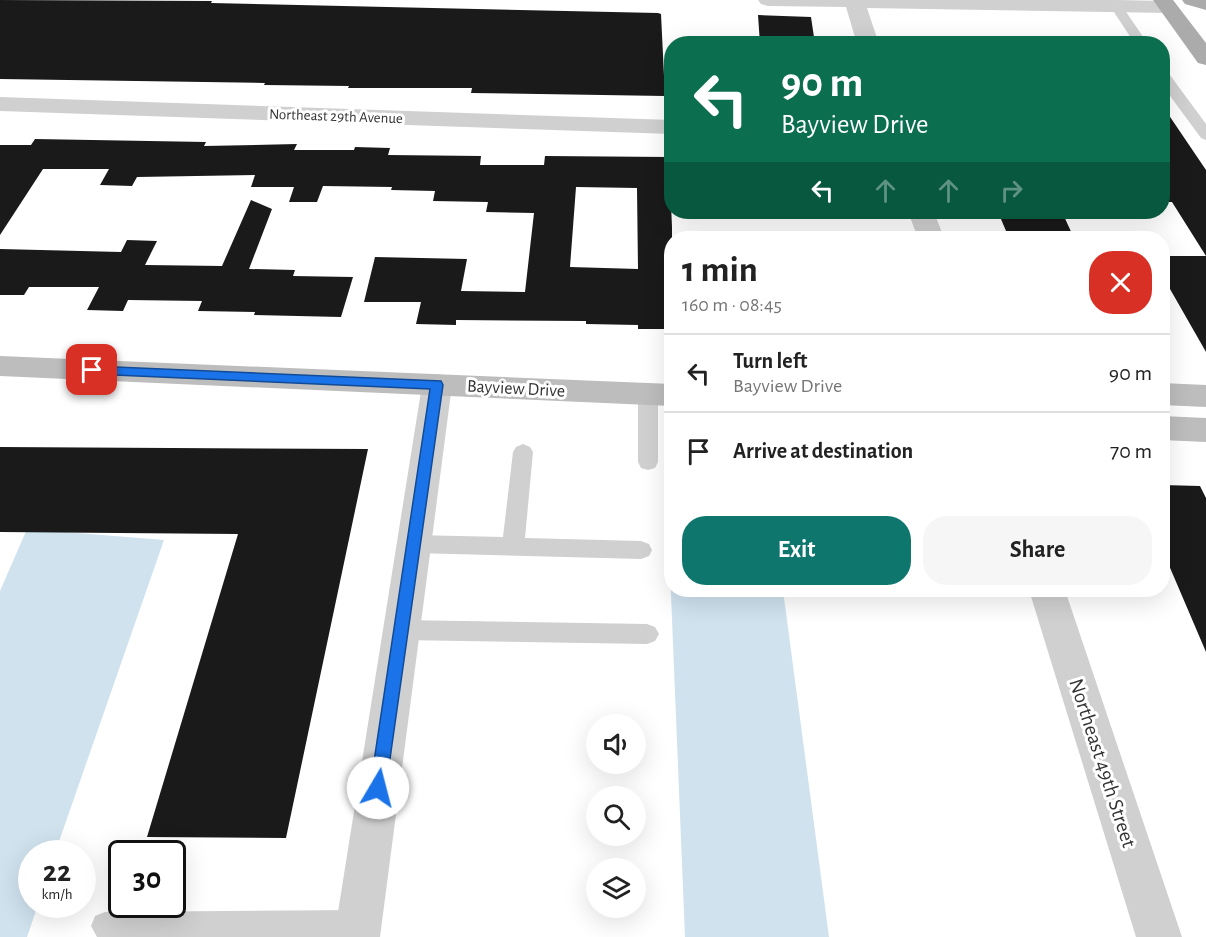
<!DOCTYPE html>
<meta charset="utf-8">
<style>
:root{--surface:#fff;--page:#f6f6f6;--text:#222;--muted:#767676;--line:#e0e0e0;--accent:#0f766e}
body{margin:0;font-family:"Alegreya Sans",sans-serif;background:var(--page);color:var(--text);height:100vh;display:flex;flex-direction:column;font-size:22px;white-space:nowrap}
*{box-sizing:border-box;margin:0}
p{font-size:20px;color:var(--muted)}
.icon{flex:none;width:33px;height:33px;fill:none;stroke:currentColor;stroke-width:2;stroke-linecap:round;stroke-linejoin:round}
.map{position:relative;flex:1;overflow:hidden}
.panel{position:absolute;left:664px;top:231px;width:506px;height:366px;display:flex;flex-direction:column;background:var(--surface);border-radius:24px;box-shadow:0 6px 24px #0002}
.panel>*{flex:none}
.top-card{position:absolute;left:664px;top:36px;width:506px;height:183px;border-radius:24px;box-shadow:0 6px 24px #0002;background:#0b6e4f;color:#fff;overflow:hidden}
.tools{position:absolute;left:586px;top:714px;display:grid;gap:12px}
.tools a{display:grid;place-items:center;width:60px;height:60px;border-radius:50%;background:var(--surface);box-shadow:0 6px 24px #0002;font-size:30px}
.speed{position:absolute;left:18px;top:840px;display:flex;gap:12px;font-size:30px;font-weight:700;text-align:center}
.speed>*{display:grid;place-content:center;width:78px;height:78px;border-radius:50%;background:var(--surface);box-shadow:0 6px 24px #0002;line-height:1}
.speed small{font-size:15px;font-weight:400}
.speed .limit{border:3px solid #111;border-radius:9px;background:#fff;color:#111}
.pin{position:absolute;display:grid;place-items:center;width:51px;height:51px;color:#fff;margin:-26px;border-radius:12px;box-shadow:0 3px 9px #0006}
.me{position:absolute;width:66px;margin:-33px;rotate:8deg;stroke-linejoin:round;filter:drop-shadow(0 0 4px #0008)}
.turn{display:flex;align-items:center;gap:21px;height:126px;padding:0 18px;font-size:27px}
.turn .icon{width:78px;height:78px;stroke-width:2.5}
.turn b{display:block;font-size:42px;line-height:51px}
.lanes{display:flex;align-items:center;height:57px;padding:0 18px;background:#0003;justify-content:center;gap:30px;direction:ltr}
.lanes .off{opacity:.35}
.round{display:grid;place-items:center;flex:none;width:63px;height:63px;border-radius:24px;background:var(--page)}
.summary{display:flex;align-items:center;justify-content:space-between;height:102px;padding:0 18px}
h1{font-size:36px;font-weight:700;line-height:45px}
.action{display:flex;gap:12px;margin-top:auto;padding:12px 18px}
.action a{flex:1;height:69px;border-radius:24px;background:var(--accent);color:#fff;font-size:24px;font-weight:700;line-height:69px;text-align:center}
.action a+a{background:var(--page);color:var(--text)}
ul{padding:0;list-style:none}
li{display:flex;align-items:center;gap:18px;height:78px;padding:0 18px;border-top:2px solid var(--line)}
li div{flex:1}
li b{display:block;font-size:22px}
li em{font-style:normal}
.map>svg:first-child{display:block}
</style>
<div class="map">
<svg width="1206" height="937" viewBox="0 0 1206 937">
<rect width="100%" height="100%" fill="#fff"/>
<path fill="#cfe2ee" d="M27,529L164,540L55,853L32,854V904L38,905L27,937H0V591Z
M670,570H672V590H783L829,937H685Z"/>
<path fill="#1a1a1a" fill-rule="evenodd" d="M0,0L212,1L211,3L658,13L661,14L665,96L471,93L472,88H348L349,86L264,85L265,83L0,79Z
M758,15L811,17L815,44H760Z
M1162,105L1206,170V352L1162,275V256H1206L1172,202H1162Z
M35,139L206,142L204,146L297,144L294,150H354L355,147L390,148L388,155L481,156L480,165H544L545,156L669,157L672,227V329H638V325L586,324V321L456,320V325L416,324L421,302H364L375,257L467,259L461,291L525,292L534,213L486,212L488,202L433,201L435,191L391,190L392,187L323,186L317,202H289L294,187H251L255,175L137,177L132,186L100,185L109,169H43L0,235V145H31ZM576,187L637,188L638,269L570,267Z
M251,200L272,209L249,269L295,270L293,276L353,277L341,317L254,315L255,312L198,311L202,301L128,300L123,311L87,310L99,287H29L24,295H0V249L121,252L127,240L157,241L145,265L222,266Z
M998,212H1062L1074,238H1009Z
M0,447L368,449L286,838L147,837L238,534L0,532Z
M1162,485L1200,486L1206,498V652L1162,549Z"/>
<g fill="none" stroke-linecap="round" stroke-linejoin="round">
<path fill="#d0d0d0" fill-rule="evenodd" d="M1106,0H1118L1148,44H1135Z
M1162,70L1167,71L1206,124V140L1201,138L1162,85Z
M648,387L655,389L658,394V462L655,468L648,470L641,468L638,462V394L641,389Z
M523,444L530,447L533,452L525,538L641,541L649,544L652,550L649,556L641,559L414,553L406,550L403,544L406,538L414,535L503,537L513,452L516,447Z
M401,620L647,624L655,627L659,634L655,641L647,644L401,640L393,637L389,630L393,623Z
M359,910L369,914L373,924L369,934L363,937H97L91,926L95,916L105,912Z"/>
<path fill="#d0d0d0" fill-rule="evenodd" d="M758,0H1116L1168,1L1175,3L1178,7L1175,11L1168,13L867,8L879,44H857L846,7L768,6L761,4Z
M0,97L672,120V134L0,111Z
M908,212H934L944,238H918Z
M437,374L448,377L452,385L380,937H334L422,385L426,377Z
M1029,590H1065L1182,937H1136Z"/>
<path fill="#bdbdbd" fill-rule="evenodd" d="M0,356L672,384V406L0,376Z
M1162,383L1206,385V407L1162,405Z
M1162,416L1206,418V442L1162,440Z"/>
<path fill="#ababab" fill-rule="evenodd" d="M1153,0H1173L1206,43V65L1198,63Z
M1182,0H1206V10L1185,4Z"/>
</g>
<path fill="#1a73e8" stroke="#114b97" stroke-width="1.5" d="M92,366L441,381L443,385L385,794L378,797L372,794L370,788L430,389L92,374L86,370Z"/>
<g text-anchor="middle" stroke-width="6" stroke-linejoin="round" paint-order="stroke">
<g font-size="15" fill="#333" stroke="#fff">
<text transform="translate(336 116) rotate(2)" y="5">Northeast 29th Avenue</text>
</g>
<g font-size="18" fill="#333" stroke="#fff">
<text transform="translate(516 388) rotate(3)" y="6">Bayview Drive</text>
</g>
<g font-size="21" fill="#333" stroke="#fff">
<text transform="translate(1103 763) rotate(72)" y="7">Northeast 49th Street</text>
</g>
</g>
</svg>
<div class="tools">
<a><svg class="icon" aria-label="sound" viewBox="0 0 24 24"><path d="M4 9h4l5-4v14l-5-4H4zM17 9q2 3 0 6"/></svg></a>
<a><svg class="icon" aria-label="search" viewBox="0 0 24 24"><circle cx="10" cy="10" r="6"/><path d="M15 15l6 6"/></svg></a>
<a><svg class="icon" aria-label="layers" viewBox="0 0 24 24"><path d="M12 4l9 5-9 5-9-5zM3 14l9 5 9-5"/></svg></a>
</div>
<div class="speed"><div>22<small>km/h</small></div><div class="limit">30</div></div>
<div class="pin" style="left:92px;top:370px;background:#d93025"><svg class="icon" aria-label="arrive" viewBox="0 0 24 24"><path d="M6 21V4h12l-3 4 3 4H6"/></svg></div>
<svg class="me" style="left:378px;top:788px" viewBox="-20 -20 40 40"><circle r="19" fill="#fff"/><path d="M0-13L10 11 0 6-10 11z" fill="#1a73e8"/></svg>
<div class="top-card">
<div class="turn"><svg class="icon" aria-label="left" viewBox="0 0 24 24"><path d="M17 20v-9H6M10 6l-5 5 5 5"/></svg><div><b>90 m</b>Bayview Drive</div></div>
<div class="lanes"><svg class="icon" aria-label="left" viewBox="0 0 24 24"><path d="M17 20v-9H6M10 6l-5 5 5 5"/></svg><svg class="icon off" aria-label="ahead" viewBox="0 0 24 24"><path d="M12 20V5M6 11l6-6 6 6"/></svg><svg class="icon off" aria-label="ahead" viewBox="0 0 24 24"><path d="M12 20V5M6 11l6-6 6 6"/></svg><svg class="icon off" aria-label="right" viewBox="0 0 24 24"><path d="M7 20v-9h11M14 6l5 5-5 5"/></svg></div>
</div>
<section class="panel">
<div class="summary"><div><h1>1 min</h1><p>160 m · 08:45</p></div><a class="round" style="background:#d93025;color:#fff"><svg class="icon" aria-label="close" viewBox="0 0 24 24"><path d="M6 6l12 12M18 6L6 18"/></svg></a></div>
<ul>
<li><svg class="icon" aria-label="left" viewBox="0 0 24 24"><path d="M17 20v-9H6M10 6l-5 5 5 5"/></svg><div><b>Turn left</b><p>Bayview Drive</p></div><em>90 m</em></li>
<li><svg class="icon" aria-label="arrive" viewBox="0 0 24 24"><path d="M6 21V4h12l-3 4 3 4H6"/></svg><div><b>Arrive at destination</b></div><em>70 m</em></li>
</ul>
<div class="action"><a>Exit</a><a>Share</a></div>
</section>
</div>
